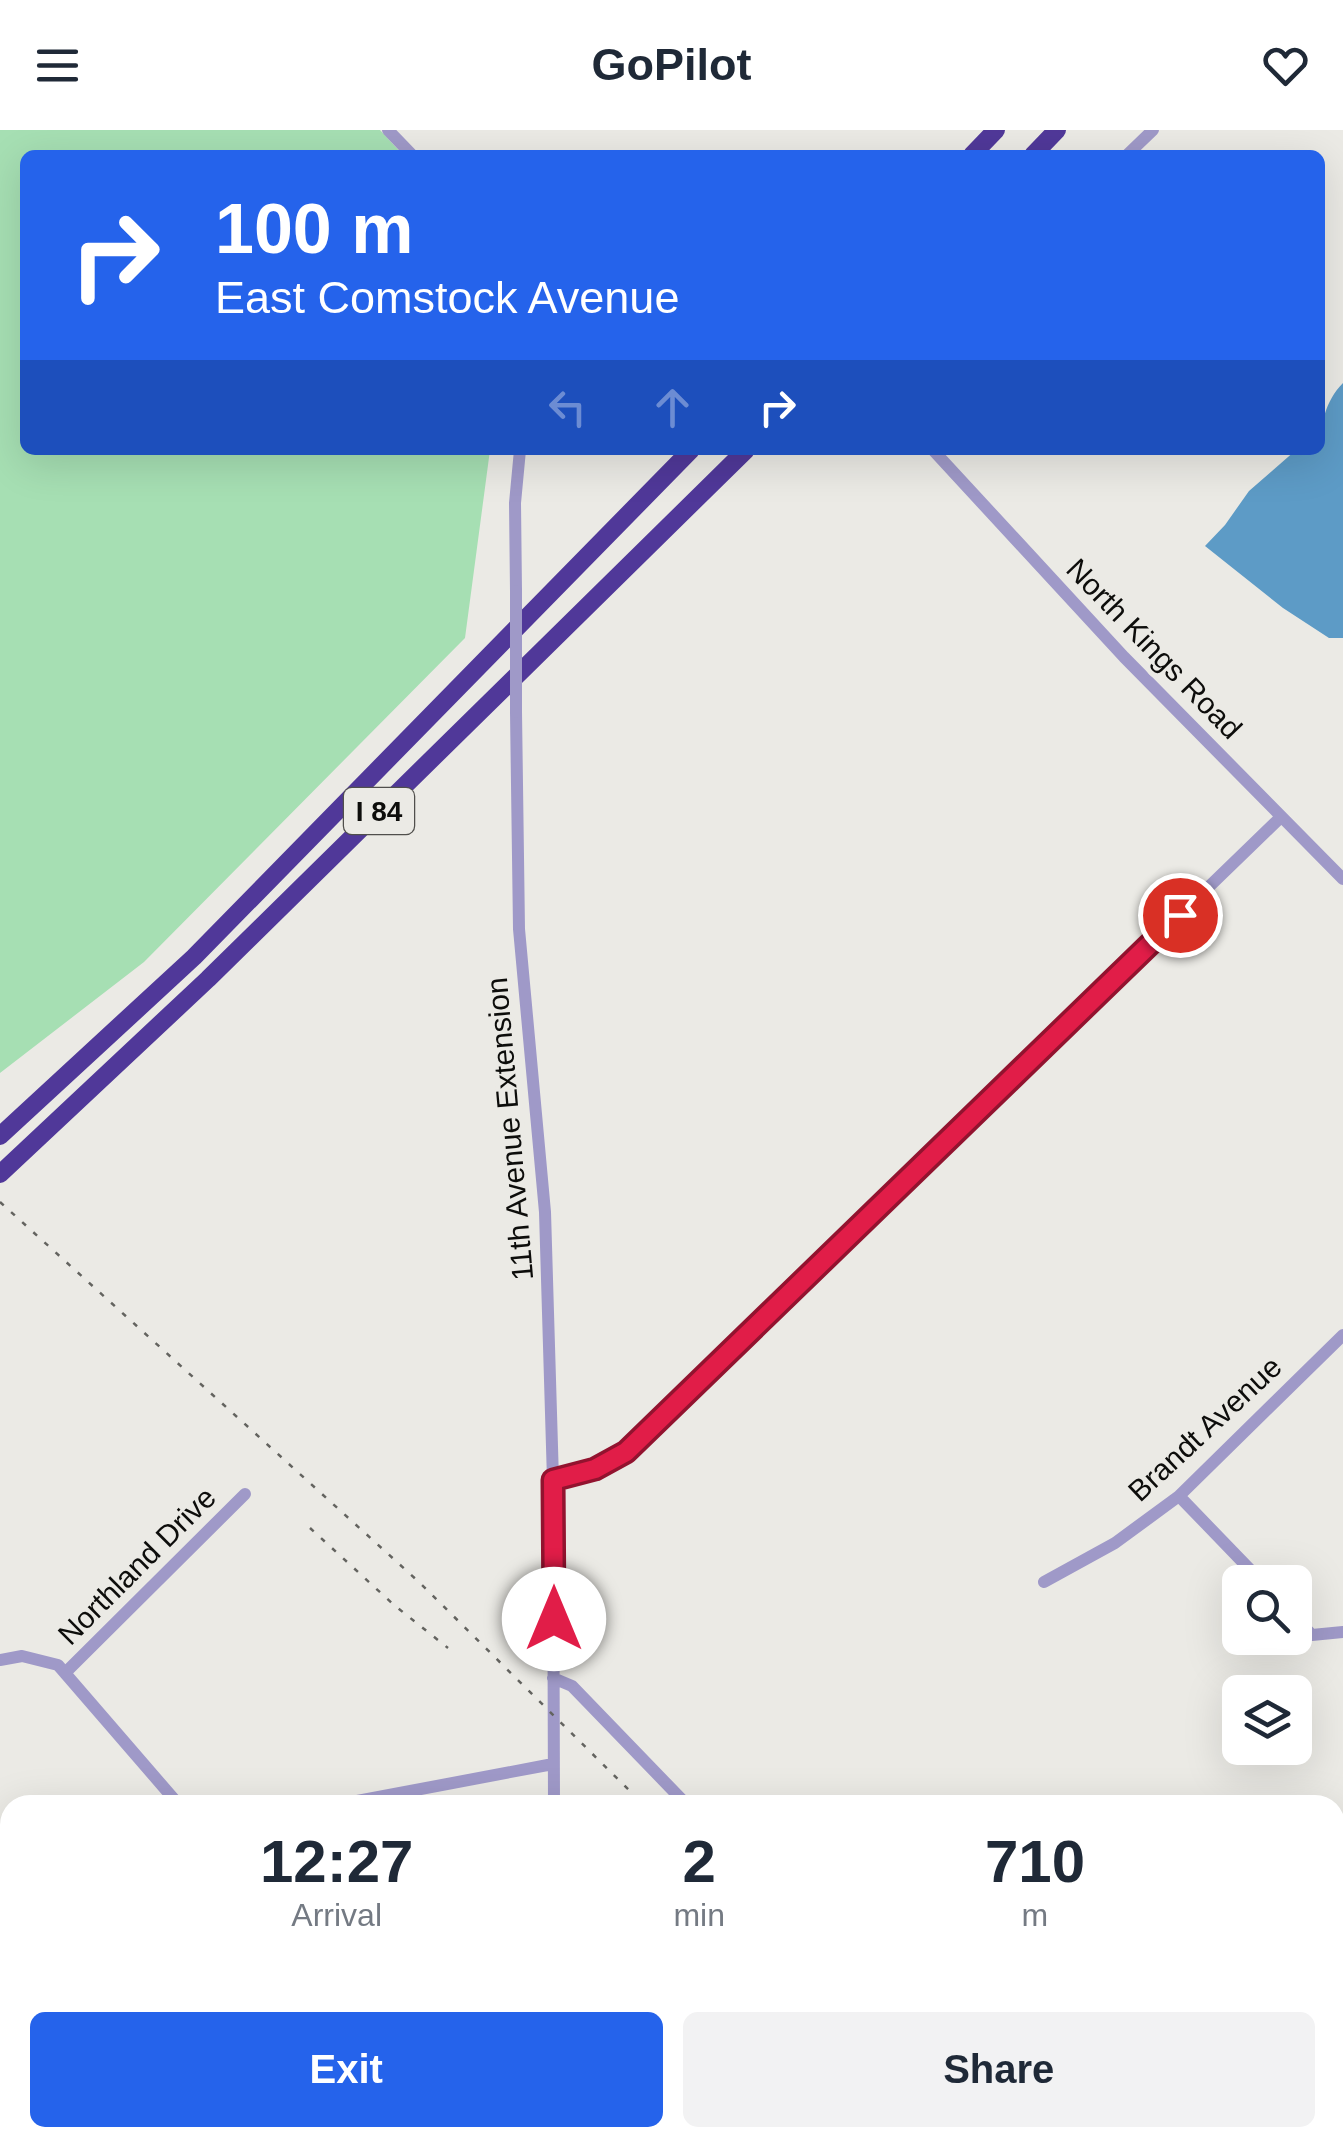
<!DOCTYPE html>
<style>
:root{--surface:#fff;--page:#f2f2f3;--text:#1f2937;--muted:#747a83;--accent:#2563eb}
body{margin:0;font-family:Arial,sans-serif;background:var(--page);color:var(--text);height:100vh;display:flex;flex-direction:column;font-size:38px;white-space:nowrap}
*{box-sizing:border-box;margin:0}
p{font-size:32px;color:var(--muted)}
.icon{flex:none;width:55px;height:55px;fill:none;stroke:currentColor;stroke-width:2;stroke-linecap:round;stroke-linejoin:round}
.map{position:relative;flex:1;overflow:hidden}
.side{position:absolute;left:0px;top:1665px;width:1345px;height:352px;display:flex;flex-direction:column;background:var(--surface);border-radius:30px 30px 0 0;box-shadow:0 10px 40px #0002}
.side>*{flex:none}
.hud{position:absolute;left:20px;top:20px;width:1305px;height:305px;border-radius:15px;box-shadow:0 10px 40px #0002;background:#2563eb;color:#fff;overflow:hidden}
.tools{position:absolute;left:1222px;top:1435px;display:grid;gap:20px}
.tools a{display:grid;place-items:center;width:90px;height:90px;border-radius:15px;background:var(--surface);box-shadow:0 10px 40px #0002;font-size:50px}
.pin{position:absolute;display:grid;place-items:center;width:85px;height:85px;color:#fff;margin:-42px;border:5px solid #fff;border-radius:50%;box-shadow:0 2px 10px #0007}
.me{position:absolute;width:110px;margin:-55px;rotate:0deg;stroke-linejoin:round;filter:drop-shadow(0 0 8px #0008)}
.turn{display:flex;align-items:center;gap:35px;height:210px;padding:0 30px;font-size:45px}
.turn .icon{width:130px;height:130px;stroke-width:2.5}
.turn b{display:block;font-size:70px;line-height:85px}
.lanes{display:flex;align-items:center;height:95px;padding:0 30px;background:#0003;justify-content:center;gap:50px;direction:ltr}
.lanes .off{opacity:.35}
.eta{display:flex;justify-content:space-evenly;align-items:center;height:170px;text-align:center}
.eta b{font-size:60px;font-weight:700;line-height:70px}
.action{display:flex;gap:20px;margin-top:auto;padding:20px 30px}
.action a{flex:1;height:115px;border-radius:15px;background:var(--accent);color:#fff;font-size:40px;font-weight:700;line-height:115px;text-align:center}
.action a+a{background:var(--page);color:var(--text)}
header{display:flex;justify-content:space-between;align-items:center;height:130px;padding:0 30px;background:var(--surface);font-size:45px;font-weight:700}
.map>svg:first-child{display:block}
</style>
<header><svg class="icon" aria-label="menu" viewBox="0 0 24 24"><path d="M4 6h16M4 12h16M4 18h16"/></svg>GoPilot<svg class="icon" aria-label="heart" viewBox="0 0 24 24"><path d="M12 20l-8-8c-3-5 5-10 8-4 3-6 11-1 8 4z"/></svg></header>
<div class="map">
<svg width="1343" height="2016" viewBox="0 0 1343 2016">
<rect width="100%" height="100%" fill="#ebeae5"/>
<path fill="#a6dfb3" d="M0,0H380L403,25H25V320H490L465,508L144,832L0,943Z
M674,2008H932L941,2016H663Z"/>
<path fill="#5d9bc6" d="M1343,253V508H1329L1283,478L1205,416L1225,395L1249,361L1296,320H1320C1320,296 1325,271 1343,253Z"/>
<g fill="none" stroke-linecap="round" stroke-linejoin="round">
<path stroke="#5d9bc6" stroke-width="10" d="M154,2008L185,2016
M67,2016L84,2008"/>
<path stroke="#9f99c8" stroke-width="12" d="M388,0L412,25
M1127,25L1153,0
M933,320L1124,527L1343,749
M516,461L515,373L520,320
M516,582L519,799L545,1082L553,1350L554,1675
M553,1350L595,1339L626,1321L1281,687
M1179,1366L1262,1452
M1044,1452L1115,1413L1179,1366L1343,1205
M1295,1487L1312,1505L1343,1502
M0,1530L22,1526L58,1535L179,1675
M65,1543L245,1364
M553,1548L572,1556L687,1675
M336,1675L553,1634
M0,1742L10,1740
M1013,2008L1022,2016
M1249,2008L1257,2016
M560,2016V2008
M1082,2016L1091,2008"/>
<path stroke="#503899" stroke-width="18" d="M972,25L996,0
M1033,25L1057,0
M0,1006L194,827L691,320
M0,1044L208,849L746,320"/>
<path stroke="#63635f" stroke-width="2.5" stroke-dasharray="5 10" stroke-linecap="butt" d="M0,1072L419,1452L644,1675
M310,1398L394,1475L448,1518
M0,1862L10,1860
M967,2008L976,2016"/>
<path stroke="#9f99c8" stroke-width="12" d="M516,461V582"/>
</g>
<g fill="none" stroke-linecap="round" stroke-linejoin="round">
<defs>
<path id="route" d="M554,1489L553,1350L595,1339L626,1322L1180,785"/>
</defs>
<use href="#route" stroke="#92132f" stroke-width="25"/>
<use href="#route" stroke="#e11d48" stroke-width="18"/>
</g>
<g text-anchor="middle" stroke-width="10" stroke-linejoin="round" paint-order="stroke">
<rect fill="#ebeae5" stroke="#504f4c" stroke-width="2.5" x="344" y="658" width="70" height="46" rx="8"/>
<g font-size="28" font-weight="bold" fill="#0d0d0b">
<text x="379" y="691">I 84</text>
</g>
<g font-size="30" fill="#0d0d0b" stroke="#ebeae5">
<text transform="translate(1154 519) rotate(46)" y="10">North Kings Road</text>
<text transform="translate(510 999) rotate(-95)" y="10">11th Avenue Extension</text>
<text transform="translate(1205 1299) rotate(-43)" y="10">Brandt Avenue</text>
<text transform="translate(137 1436) rotate(-45)" y="10">Northland Drive</text>
</g>
</g>
</svg>
<div class="tools">
<a><svg class="icon" aria-label="search" viewBox="0 0 24 24"><circle cx="10" cy="10" r="6"/><path d="M15 15l6 6"/></svg></a>
<a><svg class="icon" aria-label="layers" viewBox="0 0 24 24"><path d="M12 4l9 5-9 5-9-5zM3 14l9 5 9-5"/></svg></a>
</div>
<div class="pin" style="left:1180px;top:785px;background:#d93025"><svg class="icon" aria-label="arrive" viewBox="0 0 24 24"><path d="M6 21V4h12l-3 4 3 4H6"/></svg></div>
<svg class="me" style="left:554px;top:1489px" viewBox="-20 -20 40 40"><circle r="19" fill="#fff"/><path d="M0-13L10 11 0 6-10 11z" fill="#e11d48"/></svg>
<div class="hud">
<div class="turn"><svg class="icon" aria-label="right" viewBox="0 0 24 24"><path d="M7 20v-9h11M14 6l5 5-5 5"/></svg><div><b>100 m</b>East Comstock Avenue</div></div>
<div class="lanes"><svg class="icon off" aria-label="left" viewBox="0 0 24 24"><path d="M17 20v-9H6M10 6l-5 5 5 5"/></svg><svg class="icon off" aria-label="ahead" viewBox="0 0 24 24"><path d="M12 20V5M6 11l6-6 6 6"/></svg><svg class="icon" aria-label="right" viewBox="0 0 24 24"><path d="M7 20v-9h11M14 6l5 5-5 5"/></svg></div>
</div>
<section class="side">
<div class="eta">
<div><b>12:27</b><p>Arrival</p></div>
<div><b>2</b><p>min</p></div>
<div><b>710</b><p>m</p></div>
</div>
<div class="action"><a>Exit</a><a>Share</a></div>
</section>
</div>
